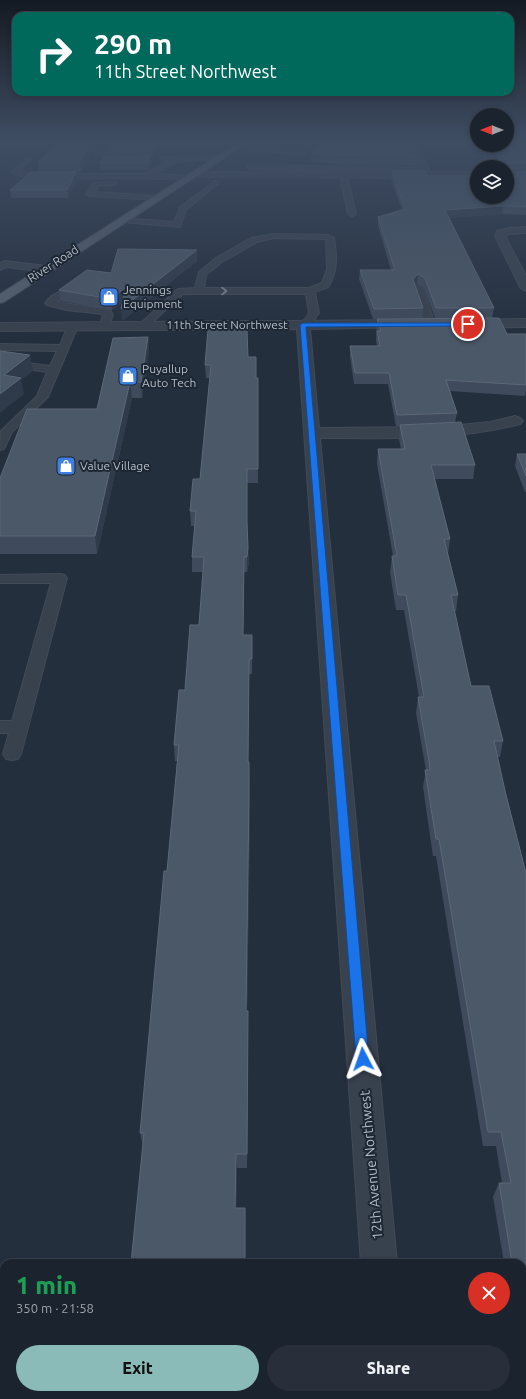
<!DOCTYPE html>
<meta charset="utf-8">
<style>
:root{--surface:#1b232e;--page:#282f3a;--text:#f1f3f6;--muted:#a0a4aa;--line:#39404a;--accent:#8bbbb9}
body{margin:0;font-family:Ubuntu,sans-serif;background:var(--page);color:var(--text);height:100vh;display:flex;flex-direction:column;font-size:15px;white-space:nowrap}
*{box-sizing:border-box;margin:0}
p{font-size:13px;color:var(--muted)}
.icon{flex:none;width:22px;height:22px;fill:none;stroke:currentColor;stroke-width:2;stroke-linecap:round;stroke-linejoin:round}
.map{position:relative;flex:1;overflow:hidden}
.panel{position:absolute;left:0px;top:1259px;width:526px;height:140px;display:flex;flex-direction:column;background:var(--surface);border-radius:12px 12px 0 0;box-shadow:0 2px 6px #0003,0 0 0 1px var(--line)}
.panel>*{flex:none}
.guide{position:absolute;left:12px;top:12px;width:502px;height:84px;border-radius:12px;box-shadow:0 2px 6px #0003,0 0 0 1px var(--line);background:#00695c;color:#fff;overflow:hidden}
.needle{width:26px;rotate:270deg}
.buttons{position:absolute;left:470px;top:108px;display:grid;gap:8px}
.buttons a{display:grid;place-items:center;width:44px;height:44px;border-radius:50%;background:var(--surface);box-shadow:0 2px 6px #0003,0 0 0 1px var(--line);font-size:20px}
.pin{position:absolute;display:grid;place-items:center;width:34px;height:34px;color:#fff;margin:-17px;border:2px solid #fff;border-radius:50%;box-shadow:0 1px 4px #0007}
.me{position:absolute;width:44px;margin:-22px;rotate:356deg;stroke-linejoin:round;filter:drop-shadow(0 0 3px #0008)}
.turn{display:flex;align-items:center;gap:14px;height:84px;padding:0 16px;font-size:18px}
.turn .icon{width:52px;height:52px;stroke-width:2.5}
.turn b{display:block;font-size:28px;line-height:34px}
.round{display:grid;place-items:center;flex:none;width:42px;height:42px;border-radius:21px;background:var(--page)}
.headline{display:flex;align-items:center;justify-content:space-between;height:68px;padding:0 16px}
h1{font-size:24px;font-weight:800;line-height:30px;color:#1e9e55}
.action{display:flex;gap:8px;margin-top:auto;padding:8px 16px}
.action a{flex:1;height:46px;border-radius:24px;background:var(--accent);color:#111;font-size:16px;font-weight:800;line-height:46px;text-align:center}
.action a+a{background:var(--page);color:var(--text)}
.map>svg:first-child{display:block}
</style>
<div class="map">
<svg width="526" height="1399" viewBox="0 0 526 1399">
<rect width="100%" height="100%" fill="#242f3e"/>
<path fill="#263c3f" d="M378,140H477V144L464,145L387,142Z"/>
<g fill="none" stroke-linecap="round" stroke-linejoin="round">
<defs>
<path id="service" d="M88,140H94L96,149L109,154L115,161L114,162H110L105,156L91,151Z
M228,140L250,141L247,143L173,146L170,144L173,142Z
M316,141L345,144L348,146L345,148L314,144V142Z
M236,145L303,151L306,153L303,155L234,148V146Z
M392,146L418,147L429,170L426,172L346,171L356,214L352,216L348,214L339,171L249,169L246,167L249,165L422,168L414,150L390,149V147Z
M483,151H487L499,167H493L482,152Z
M219,156L222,158L221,159L177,161L153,174L190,176V178L188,179L33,178L14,174L12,171L28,158L31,160L30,161L19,171L33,174H144L167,161L162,160V158L164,157Z
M215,181L219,183L217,184L186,210L180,227L122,222L118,220L122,218L174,222L180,207Z
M114,182L116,183V185L98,186L95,192L157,196L161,198L157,200L90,196L86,194L94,183Z
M274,234L328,235L334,238C337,255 338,272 328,287L315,292L319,313L312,323L303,328L298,325L305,319L309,313L306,294H183L146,328H140L138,326L140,324L178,289L195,288L199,272L216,258L251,238ZM274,238L326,239L327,269L322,283L309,288H204L206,275L222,262L257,242Z
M5,261L46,266L50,269L46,272L6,267L0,270V263Z
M418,285L423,288L435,324L433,326H427L425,324L413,288Z
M59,292L64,295L57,302L110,310L113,315L108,328L105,329L100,326L103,314L66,310L47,305L45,303C48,299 54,294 59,292Z
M73,323L78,326L48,397L12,432L4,449L0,450L1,431L37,396L47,372L0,365V359L50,366L57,351L0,350V344L60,345L68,326Z
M60,574L65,575L67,578L21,754L18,759L12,760L6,759L3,754L9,733H0V721H12L51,583H0V575Z"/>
<path id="minor" d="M192,172H477V178L189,177L188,175L189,173Z
M507,172H526V178H507Z
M526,227V233L509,234L505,236L526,276V291L522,289L520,287L495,236L497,231L509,228Z
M526,319V327L471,328L467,327L465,324L467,321L471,320Z
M407,320L411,321L413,324L411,327L310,329L319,428L440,427L490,422L515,416L520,418L523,421L520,424C455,441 387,438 320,438L397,1263H361L297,329L0,331V323Z
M370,1395H410V1399H370Z"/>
<path id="primary" d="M243,140H252L4,302L0,303V294Z"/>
</defs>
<use href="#service" stroke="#414a57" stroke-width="2"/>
<use href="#minor" stroke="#414a57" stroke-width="2"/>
<use href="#primary" stroke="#414a57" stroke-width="2"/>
<use href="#service" fill="#38414e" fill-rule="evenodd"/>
<use href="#minor" fill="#38414e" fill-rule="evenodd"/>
<use href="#primary" fill="#56606e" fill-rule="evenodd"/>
</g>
<path fill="#3f4b5c" d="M328,140H408V142L419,157L418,166L344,165L311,162L312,152Z
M526,140V170L507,171V167H504L488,145H507Z
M158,142L153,156H151V163L148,170H101L100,163L114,157L106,151L105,144Z
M89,145L90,155L81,172H76L77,180L68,198H11L10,190L39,172L38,162Z
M392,171L427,176H514L515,172L526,171V216V215L502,214L449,218L494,308L492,318H435L424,288L417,284L415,286L423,308L422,318L373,319L359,279L360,270H391L378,226V217L402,210L391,179Z
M197,261L122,321V302L112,310L60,301L59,290L111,273Z
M377,319L507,334H526V391L525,396L450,391L457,413L455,422L475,465L473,479H435L450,539L448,554L458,595L456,611H454L471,686L503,741L500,757H497L506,795L526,873V1390H524L522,1379V1263H504L493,1197L499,1183H502L496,1146H483L436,856H433L423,787L426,770L416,713L418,697H419L404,610H396L390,572L392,556H393L377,464L378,449H401L399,439L400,426H396L388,384H354L350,357V346H377L376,341Z
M148,337L149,352L142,398H132L97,554H0V478L97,409Z
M248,357L256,378H258V483H247V524L248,548L249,563L247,572H244L243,635L252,650V674H249L248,762L250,810L247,1011H248V1026L247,1168H237L236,1208L246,1221L143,1147L140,1133L167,871L177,761H175L174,745L185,690L199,625L203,572H192V557L195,526H191L190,511L200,479L210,378H206L205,365Z
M517,454H526V492H525L515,466Z"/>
<path fill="#2f3b4b" d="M156,140H158V142L153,156V149Z
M89,145L90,155L81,172L80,162Z
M151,156V163L148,170L147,163Z
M76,172L77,180L68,198L67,190Z
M503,206L502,214L444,218L445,210Z
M197,250V261L122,321L121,309Z
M418,274L417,284L412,288L413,279Z
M126,287L127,298L112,310L111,299Z
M148,337L149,352L142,398L141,382Z
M30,355L33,371L21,380L24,394L0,413V394L4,375Z
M130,382L132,398L97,554L95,536Z
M248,548L249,563L247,572V557Z
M244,557V572L243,650V635Z
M249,659V674L248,778V762Z
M249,762L250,810L247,1026L246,1011Z
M248,1011V1026L247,1168V1154Z
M236,1154L237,1168L236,1221L235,1208Z"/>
<path fill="#4b5868" stroke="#5c6777" d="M107,140H156L153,149L114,150L105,144Z
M328,140H354L376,142H412L419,157L344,155L312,152Z
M507,140H526V163H508L495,145H507Z
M58,144L89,145L80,162H38Z
M151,156L147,163H100L104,157Z
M392,171H425L427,176H477V197H507V176H518L515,172L526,171V207L503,206L445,210L494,308H436L425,278L418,274L413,279L423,308L374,309L360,270H395L378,217L405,209Z
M31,172H76L67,190H10Z
M118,249L197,250L121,309L126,287L111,299L59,290L87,270L111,273Z
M499,318L507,334H526V385L446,380L457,413L397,415L389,373H355L350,346H380L377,331H381L377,319Z
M208,329H247L248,357H256V378H258V469H247V521L248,548L247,557H244L243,635H252V659H249L248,762H249V793L246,1011H248L247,1154H236L235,1208H245V1263H131L144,1133H140L164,871H167L179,745H174L179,690H185L190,625H199L204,557H192L196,511H190L193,479H200L211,365H205Z
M148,337L141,382H130L95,536H0V478L27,409H97L113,338Z
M0,351L30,355L4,375L21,378L0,394Z
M461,422L475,465H431L450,539H444L458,595H451L471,686H489L503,741H494L506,795L526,873V1351L522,1326V1263H512L499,1183H511L501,1132H488L439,839H436L425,770H430L429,761L418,697H424L406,595H398L392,556H397L378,449H405L400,425Z
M517,454H526V476Z
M178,1395H232V1399H178Z"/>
<defs><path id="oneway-chevron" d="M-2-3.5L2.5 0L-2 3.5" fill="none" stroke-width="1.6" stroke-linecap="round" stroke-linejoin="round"/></defs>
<use stroke="#7c8592" href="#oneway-chevron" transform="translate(224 291)"/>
<linearGradient id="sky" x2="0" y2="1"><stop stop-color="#141a22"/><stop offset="0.42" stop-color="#3f4d63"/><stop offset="1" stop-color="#3f4d63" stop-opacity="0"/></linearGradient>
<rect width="526" height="336" fill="url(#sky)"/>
<path fill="#1a73e8" stroke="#114b97" d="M303,323H468L470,324L468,326L306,327L369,1059L367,1063L363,1065L358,1063L356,1059L300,325Z"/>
<defs>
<symbol id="shop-square" viewBox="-11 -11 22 22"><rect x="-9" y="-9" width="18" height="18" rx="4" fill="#3f7fe0" stroke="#1d2633"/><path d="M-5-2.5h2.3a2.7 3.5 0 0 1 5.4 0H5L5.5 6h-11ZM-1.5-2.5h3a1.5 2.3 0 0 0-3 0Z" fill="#fff"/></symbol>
</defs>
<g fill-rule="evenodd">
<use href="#shop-square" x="98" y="286" width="22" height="22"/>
<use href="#shop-square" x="117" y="365" width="22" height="22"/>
<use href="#shop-square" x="55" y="455" width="22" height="22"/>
</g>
<g text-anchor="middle" stroke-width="4" stroke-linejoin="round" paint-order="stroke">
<g font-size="12" fill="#b4bcc9" stroke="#1d2633">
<text transform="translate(53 264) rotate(-33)" y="4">River Road</text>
<text x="227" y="329">11th Street Northwest</text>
</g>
<g font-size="12" fill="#b4bcc9" stroke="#1d2633" text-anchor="start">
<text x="123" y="294">Jennings<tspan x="123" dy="14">Equipment</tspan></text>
<text x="142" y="373">Puyallup<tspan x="142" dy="14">Auto Tech</tspan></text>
<text x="80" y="470">Value Village</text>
</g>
<g font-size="14" fill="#b4bcc9" stroke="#1d2633">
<text transform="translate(371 1165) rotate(-95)" y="5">12th Avenue Northwest</text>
</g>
</g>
</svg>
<div class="buttons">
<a><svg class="needle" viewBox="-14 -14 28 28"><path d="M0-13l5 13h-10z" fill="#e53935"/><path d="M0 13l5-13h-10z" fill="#a0a4aa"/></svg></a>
<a><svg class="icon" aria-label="layers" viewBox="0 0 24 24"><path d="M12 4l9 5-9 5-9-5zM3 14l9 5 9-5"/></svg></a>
</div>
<div class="pin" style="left:468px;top:324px;background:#d93025"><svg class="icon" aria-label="arrive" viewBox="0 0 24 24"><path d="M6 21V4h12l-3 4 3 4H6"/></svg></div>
<svg class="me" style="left:363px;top:1059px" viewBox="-20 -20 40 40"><path d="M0-17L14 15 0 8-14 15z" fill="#1a73e8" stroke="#fff" stroke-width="4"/></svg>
<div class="guide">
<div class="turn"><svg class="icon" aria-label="right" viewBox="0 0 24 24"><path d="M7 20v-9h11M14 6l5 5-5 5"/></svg><div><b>290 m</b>11th Street Northwest</div></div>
</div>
<section class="panel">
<div class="headline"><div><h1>1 min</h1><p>350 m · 21:58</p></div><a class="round" style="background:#d93025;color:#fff"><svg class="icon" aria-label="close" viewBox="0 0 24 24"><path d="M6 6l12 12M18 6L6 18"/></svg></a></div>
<div class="action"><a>Exit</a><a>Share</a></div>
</section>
</div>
